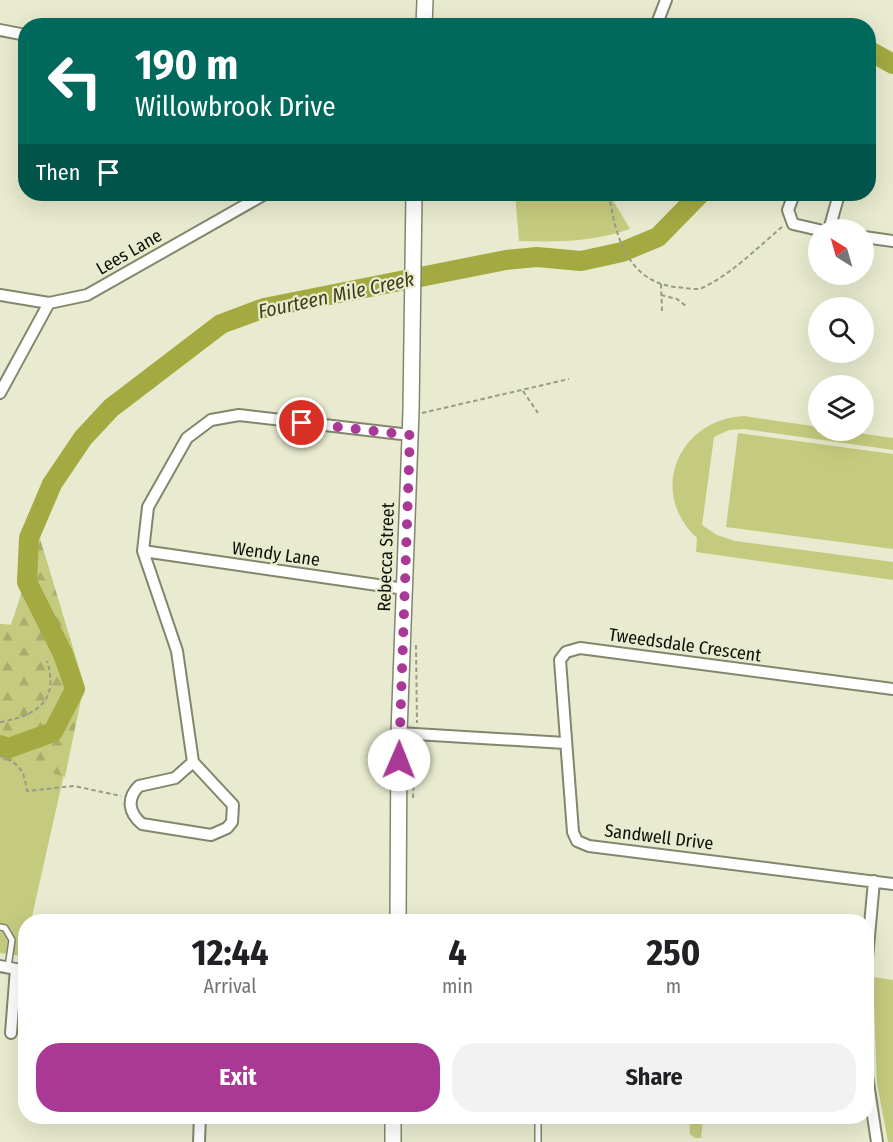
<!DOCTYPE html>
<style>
:root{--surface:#fff;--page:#f2f2f2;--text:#202124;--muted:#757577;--accent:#aa3995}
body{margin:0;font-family:"Fira Sans Condensed",sans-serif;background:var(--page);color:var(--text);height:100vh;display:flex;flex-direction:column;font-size:22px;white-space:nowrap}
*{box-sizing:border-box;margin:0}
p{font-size:20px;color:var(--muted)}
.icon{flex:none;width:33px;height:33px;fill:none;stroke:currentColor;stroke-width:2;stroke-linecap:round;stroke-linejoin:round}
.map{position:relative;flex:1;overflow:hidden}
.panel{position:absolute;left:18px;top:914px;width:856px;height:210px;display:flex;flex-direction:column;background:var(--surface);border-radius:24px;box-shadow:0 6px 24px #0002}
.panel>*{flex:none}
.hud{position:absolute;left:18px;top:18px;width:858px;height:183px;border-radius:24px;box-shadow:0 6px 24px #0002;background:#00695c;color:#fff;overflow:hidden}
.needle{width:39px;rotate:323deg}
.controls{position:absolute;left:808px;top:219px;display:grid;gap:12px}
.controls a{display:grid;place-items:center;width:66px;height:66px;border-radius:50%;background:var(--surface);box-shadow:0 6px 24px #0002;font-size:30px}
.pin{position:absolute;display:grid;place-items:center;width:51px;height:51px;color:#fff;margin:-26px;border:3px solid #fff;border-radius:50%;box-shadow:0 2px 6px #0007}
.me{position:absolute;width:66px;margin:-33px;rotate:1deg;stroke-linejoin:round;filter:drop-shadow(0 0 4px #0008)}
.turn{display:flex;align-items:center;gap:21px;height:126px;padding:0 18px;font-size:27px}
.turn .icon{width:78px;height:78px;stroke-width:2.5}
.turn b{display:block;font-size:42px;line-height:51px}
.then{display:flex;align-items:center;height:57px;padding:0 18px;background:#0003;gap:12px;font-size:22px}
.eta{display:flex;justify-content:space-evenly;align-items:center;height:102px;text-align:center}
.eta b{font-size:36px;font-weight:700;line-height:42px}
.button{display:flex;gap:12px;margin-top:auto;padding:12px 18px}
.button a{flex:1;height:69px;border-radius:24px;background:var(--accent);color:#fff;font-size:24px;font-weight:700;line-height:69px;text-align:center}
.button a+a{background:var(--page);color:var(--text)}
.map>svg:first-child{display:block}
</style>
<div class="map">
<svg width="893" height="1142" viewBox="0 0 893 1142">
<defs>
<pattern id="forest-firs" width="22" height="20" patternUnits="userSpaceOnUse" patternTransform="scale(1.5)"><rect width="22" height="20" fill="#c5cb7e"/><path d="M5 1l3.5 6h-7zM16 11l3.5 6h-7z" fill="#a8ad6b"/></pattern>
</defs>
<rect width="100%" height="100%" fill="#e8ebcf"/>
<path fill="#c5cb7e" d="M515,194H614V202L630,229C592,242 558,242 519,241Z
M744,416L819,427V430L844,431L893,438V450L744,429L729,430L714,437L702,525L717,535L735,541L893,562V580L696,552L697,538C647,492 679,419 744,416Z
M738,433L893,454V549L726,527Z
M40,539L84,685L31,921H26L22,956L0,953V624L11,625Z
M873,977L893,980V1142H888L877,1083Z
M689,1116H697L703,1120L701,1138H695L690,1134Z"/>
<path fill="url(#forest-firs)" d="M40,539L84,685L65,777L27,765L0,774V624L11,625Z"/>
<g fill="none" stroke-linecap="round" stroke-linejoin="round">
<path stroke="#a3aa41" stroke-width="20" d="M868,50L893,64
M0,745L9,748L53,732L75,689L63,654L27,582L29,538L52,484L83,438L111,408L221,324L264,308L506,260L537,257L581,261L622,252L658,237L700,194"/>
<defs>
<path id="service" d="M0,927L5,928L12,940L8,967
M538,1116V1142"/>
<path id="minor" d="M656,26L666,0
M0,30L26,35
M794,194L788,210L793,224L819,230
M829,230L839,194
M864,237L893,241
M0,295L49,303L87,295L265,194
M0,393L49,303
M143,551L405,589
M893,689L580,648L566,652L560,660L573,832L577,841L589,846L893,884
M399,733L565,743
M193,762L175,778L139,786C126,799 129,813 142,824L211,835L227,828L232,822L233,805L193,762L177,651L143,551L148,507L187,438L211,420L239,415L410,435
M867,958L874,881
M0,966L26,971
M11,1033L16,969
M867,1076L877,1142
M199,1142L200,1116"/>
<path id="secondary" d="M424,26L425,0
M398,921L399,733L411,411L414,194
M393,1116V1142"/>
</defs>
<use href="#service" stroke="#83866c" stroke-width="8"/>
<use href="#minor" stroke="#83866c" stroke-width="14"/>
<use href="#secondary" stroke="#83866c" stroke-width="18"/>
<path stroke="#999b86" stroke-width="2" stroke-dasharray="4.5 3" stroke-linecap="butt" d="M609,194C615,235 627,281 675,287C683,287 695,291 702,288C732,274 758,247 783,226
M661,284L662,311
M661,295L677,299L686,306
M523,391L538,413
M422,413L569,379
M416,645L417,723
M0,722C35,716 60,702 47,661
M0,756C20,764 24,770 27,791L74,786L121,796
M413,798L416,744"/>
<use href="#service" stroke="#fff" stroke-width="5"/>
<use href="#minor" stroke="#fff" stroke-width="10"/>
<use href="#secondary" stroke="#fff" stroke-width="15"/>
</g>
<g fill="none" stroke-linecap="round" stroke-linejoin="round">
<path stroke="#aa3995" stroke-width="10" stroke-dasharray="0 18" d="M302,423L410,435L399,760"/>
</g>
<g text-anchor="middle" stroke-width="4.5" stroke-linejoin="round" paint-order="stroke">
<g font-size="18" fill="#0e0f06" stroke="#e8ebcf">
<text transform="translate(129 252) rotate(-30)" y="6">Lees Lane</text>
<text transform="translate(276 554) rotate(8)" y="6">Wendy Lane</text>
<text transform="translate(386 557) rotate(-88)" y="6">Rebecca Street</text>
<text transform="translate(685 645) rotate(8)" y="6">Tweedsdale Crescent</text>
<text transform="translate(659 837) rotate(7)" y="6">Sandwell Drive</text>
</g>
<g font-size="20" font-style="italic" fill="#3d4015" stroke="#e8ebcf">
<text transform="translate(336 295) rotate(-12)" y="7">Fourteen Mile Creek</text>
</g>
</g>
</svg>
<div class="controls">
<a><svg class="needle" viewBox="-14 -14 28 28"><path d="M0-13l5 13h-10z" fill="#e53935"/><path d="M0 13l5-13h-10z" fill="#757577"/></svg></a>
<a><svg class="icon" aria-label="search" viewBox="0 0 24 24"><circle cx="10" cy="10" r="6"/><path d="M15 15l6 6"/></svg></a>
<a><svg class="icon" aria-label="layers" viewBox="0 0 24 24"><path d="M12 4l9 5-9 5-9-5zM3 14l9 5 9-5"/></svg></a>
</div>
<div class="pin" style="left:302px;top:423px;background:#d93025"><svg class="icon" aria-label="arrive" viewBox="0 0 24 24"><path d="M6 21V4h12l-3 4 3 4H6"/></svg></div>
<svg class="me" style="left:399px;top:760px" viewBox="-20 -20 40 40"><circle r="19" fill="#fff"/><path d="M0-13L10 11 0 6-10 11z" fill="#aa3995"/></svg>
<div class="hud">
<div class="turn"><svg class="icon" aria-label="left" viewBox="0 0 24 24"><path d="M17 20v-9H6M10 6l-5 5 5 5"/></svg><div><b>190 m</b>Willowbrook Drive</div></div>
<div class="then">Then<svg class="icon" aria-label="arrive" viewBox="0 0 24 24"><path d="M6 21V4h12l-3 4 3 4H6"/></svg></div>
</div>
<section class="panel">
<div class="eta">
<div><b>12:44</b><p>Arrival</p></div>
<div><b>4</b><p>min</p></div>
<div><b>250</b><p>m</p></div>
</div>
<div class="button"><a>Exit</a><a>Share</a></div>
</section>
</div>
